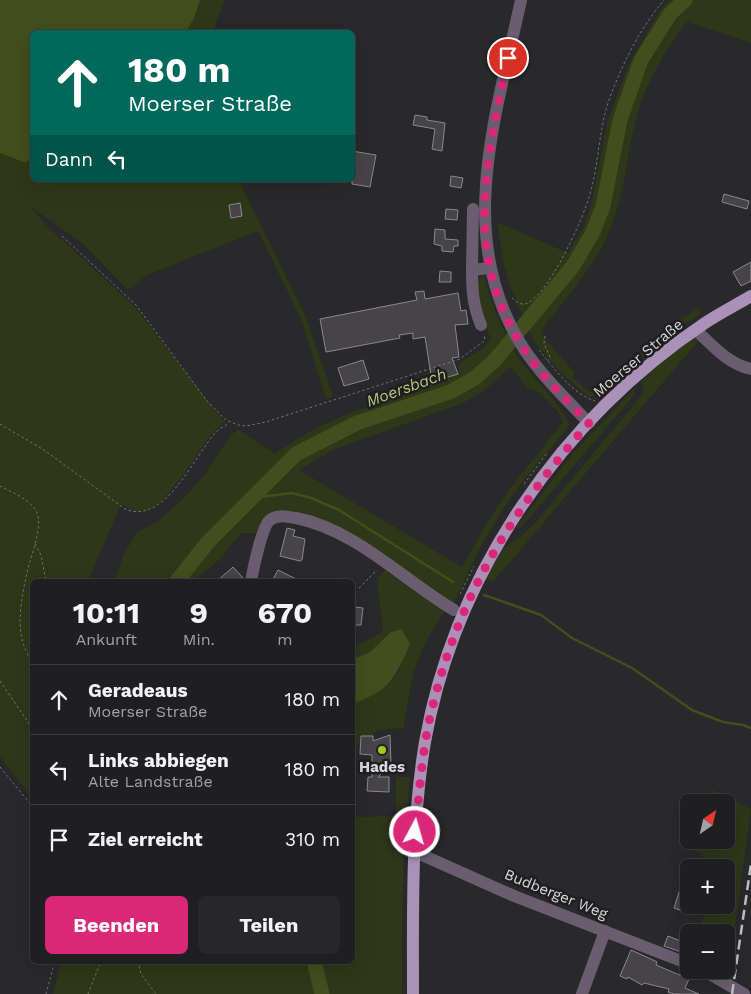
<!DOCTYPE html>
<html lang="de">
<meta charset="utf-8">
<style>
:root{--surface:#1f1e20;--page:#272729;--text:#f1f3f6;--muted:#a1a2a5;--line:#3c3c3e;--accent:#db2777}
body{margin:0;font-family:"Work Sans",sans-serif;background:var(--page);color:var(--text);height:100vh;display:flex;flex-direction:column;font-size:19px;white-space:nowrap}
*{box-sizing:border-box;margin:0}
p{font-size:16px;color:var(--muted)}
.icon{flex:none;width:28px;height:28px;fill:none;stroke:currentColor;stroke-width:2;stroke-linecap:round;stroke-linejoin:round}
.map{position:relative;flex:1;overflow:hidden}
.panel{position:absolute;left:30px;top:579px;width:325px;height:385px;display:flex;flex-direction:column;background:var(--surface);border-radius:8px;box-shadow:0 5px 20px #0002,0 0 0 1px var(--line)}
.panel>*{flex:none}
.guide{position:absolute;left:30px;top:30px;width:325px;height:152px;border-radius:8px;box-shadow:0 5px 20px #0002,0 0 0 1px var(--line);background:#00695c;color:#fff;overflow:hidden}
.needle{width:32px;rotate:34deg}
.controls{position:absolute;left:680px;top:794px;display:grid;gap:10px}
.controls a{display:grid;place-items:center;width:55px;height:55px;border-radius:8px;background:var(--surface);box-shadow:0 5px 20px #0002,0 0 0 1px var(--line);font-size:25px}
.pin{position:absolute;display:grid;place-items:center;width:42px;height:42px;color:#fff;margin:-21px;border:2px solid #fff;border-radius:50%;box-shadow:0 1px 5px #0007}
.me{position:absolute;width:55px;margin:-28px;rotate:6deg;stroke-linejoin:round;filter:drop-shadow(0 0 4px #0008)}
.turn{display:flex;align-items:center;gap:18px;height:105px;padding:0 15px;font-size:22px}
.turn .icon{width:65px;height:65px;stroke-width:2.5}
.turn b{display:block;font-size:35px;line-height:42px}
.then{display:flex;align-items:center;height:48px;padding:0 15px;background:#0003;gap:10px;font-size:19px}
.eta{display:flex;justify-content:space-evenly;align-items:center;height:85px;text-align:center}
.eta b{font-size:30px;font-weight:700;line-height:35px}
.button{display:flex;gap:10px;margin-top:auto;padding:10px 15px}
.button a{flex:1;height:58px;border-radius:8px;background:var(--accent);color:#fff;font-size:20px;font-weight:700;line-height:58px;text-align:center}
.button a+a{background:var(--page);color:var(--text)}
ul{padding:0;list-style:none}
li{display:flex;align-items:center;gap:15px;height:70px;padding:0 15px;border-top:1px solid var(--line)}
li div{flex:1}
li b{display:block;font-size:19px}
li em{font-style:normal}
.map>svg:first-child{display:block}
</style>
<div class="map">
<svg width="751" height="994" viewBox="0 0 751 994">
<rect width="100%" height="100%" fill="#29282a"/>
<path fill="#2e3718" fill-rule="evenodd" d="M200,0H225L213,32H186L194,18Z
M670,0H751V43L687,22C665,51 645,83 636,119C627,155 625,192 611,227C595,268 566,297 541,331L547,341L575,373L572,377L589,392L595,390C628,361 660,332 698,308L701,313L658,343L598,395L589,397L561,373L533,340L510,286L503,261L497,222L568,253L584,226L591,205L608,120L629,64L661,9Z
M0,153L24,163L32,158V180H239L306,317L333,396L326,399L301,319L258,231L147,275L128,290L83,244L30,206L47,226L135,307L218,414L225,421C221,426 215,430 211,435C198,452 166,506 146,511C135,514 130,509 121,504L88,581H32V798L0,757Z
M482,276H484C491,302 501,327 514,351C524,369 568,411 569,425C556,445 535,464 521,484C493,521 472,561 454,604L364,546L280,514L260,533H241L219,560L199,576L197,581H114L123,556L137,532L157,522L186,496L205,474L230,436L238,429L275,454C312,426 352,412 395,397C418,390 439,384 459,373V363L483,348L491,339L485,326L476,282ZM511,367L527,388L539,392L558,412L563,422L508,491L486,524L462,567L299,470L335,449L463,403L482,392Z
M694,337L700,339L493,582L485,579L503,549L525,533L536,522L637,401L643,391L641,382L658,365Z
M634,389L635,393L630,400L525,523L520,528H516L572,454Z
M386,569L445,608L444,612L425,643L413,674L404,726L403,728L379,730L373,733V736H361V744L353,747V704C372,696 398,684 402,661C404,651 402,639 401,629L391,632L370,652L353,659V647L383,632L377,579Z
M396,777H410C402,850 402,921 402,994H53L61,961H352L353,817L396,816Z
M712,790L751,809L728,978L711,970H726V932H699L707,905H726V868L704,867L702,854L691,850L695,840H726V802H707Z"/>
<path fill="#424e1d" d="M0,0H200L194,18L186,32H32V158L25,163L0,153Z
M401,629L410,644C394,680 391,689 353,704V659L370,652L391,632Z"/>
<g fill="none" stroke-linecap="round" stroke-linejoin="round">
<path stroke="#424e1d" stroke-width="2.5" d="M251,498L292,493L311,498L339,510L453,582
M484,595L541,615L572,638L632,668L692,710L723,722L743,725L751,728"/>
<path stroke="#424e1d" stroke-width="15" d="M177,581L208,542L296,454L357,423L450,392L475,378L495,360L573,266L593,232L603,206L620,120L641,60L670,14L685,0
M314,961L322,994"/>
</g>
<path fill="#464446" stroke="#8a888b" d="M415,115L427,117V120L445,123L442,151L432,149L435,129L413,125Z
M352,151L376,155L370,187L352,184Z
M451,176L463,178L461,188L450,186Z
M724,194L749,201L747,209L722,202Z
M240,203L242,216L231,218L229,205Z
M446,209L458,210L457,220L445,219Z
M435,229L445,230V239L458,240V246H454L453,252L442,251V246L434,244Z
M751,262V281L741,286L733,272Z
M440,271L451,272V282H439Z
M424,291L425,299L458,293L461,311L466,310L468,324L455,325L459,357L452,358L458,374L439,380L440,383L427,386L425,377L431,375L425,337L413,339V333L399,335L400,338L326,352L320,319L417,300L415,292Z
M363,360L369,379L344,386L338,368Z
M287,528L295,530L293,536L305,539L302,560L300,561L280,556Z
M233,567L243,578L240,581H217Z
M278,570L300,581H272Z
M355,607L363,608L361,625H353Z
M390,735L391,764L378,777H389V792L367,791L368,777H372V755L360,754L361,736H373V741Z
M681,886L689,889V907L685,906L683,911L674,908Z
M668,936L688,944L684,953L664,946Z
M631,950L651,959L657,962L656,965L689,979L685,988L699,994H674L668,992L669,989L644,983L642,985L628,977L627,979L620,976Z"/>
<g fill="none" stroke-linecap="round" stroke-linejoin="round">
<path stroke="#737274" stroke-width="1" stroke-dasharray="2.5 2.5" stroke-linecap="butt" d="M62,236L136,305L207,401L226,420L238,425L246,426L266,422L460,359L484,341L485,335
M512,298C515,301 520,305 525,304C547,299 583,219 589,197C599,166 598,132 609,100C622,64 639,30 664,0
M545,336L544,343L550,357L548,361
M539,350C554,368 571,393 595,401
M0,424L44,450L125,509C165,526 194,456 216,432C220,428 225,426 229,423
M524,484L547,453
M0,486C11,492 32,500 37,513C43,526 31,555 28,569C23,590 17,618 22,639C24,648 29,656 32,664
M35,544L41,555L46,581
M359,588L377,570
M460,594L474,566
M0,681L32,728
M0,767L32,806
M138,961L141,974L156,994
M46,994L55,961
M88,994L101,961"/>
<path stroke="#6a5d70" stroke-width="12" d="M521,0C496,117 453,239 524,349C542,376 566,399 589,423
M472,270L473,209
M481,325C473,306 472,290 472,270L489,268
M696,330C713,346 728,364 751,369
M251,581C253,570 262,526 270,520C277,514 287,517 296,518C356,530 402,579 454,610
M413,851L514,896L689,964
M703,970L744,994
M582,994L605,931"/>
<path stroke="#ab91b7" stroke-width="12" d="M413,994C413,910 411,825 425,742C455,572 562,419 705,323C720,313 736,305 751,296"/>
<path stroke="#c0bfc1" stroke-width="2.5" stroke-dasharray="10 5" stroke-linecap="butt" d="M732,994L751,864"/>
</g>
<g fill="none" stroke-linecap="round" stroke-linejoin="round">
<path stroke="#db2777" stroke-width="9" stroke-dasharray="0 16.2" d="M415,832C420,790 422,746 433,705C461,591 513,510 589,423C568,401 545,380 528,355C461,258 486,164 508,58"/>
</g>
<circle fill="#a5c823" stroke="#201e20" stroke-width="2" cx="382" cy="750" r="5"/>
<g text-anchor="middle" stroke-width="5" stroke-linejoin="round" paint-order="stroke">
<g font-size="15" fill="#d8d7d9" stroke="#201e20">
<text transform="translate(638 358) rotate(-40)" y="5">Moerser Straße</text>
<text transform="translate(556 894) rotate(22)" y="5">Budberger Weg</text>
</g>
<g font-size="15" font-weight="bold" fill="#d8d7d9" stroke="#201e20">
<text x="382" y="772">Hades</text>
</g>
<g font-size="16" font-style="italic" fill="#b3c97c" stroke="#201e20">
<text transform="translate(406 387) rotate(-20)" y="6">Moersbach</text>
</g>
</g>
</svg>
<div class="controls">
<a><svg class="needle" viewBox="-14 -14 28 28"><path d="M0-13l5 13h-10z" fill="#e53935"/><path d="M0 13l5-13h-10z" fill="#a1a2a5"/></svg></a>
<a>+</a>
<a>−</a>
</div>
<div class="pin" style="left:508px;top:58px;background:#d93025"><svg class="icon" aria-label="arrive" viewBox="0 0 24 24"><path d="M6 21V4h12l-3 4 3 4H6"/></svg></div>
<svg class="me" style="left:415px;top:832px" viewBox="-20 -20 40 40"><circle r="17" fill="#db2777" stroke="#fff" stroke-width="3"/><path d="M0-11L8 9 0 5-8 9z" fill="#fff"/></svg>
<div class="guide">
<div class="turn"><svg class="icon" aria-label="ahead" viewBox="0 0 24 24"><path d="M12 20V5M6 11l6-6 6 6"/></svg><div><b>180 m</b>Moerser Straße</div></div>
<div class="then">Dann<svg class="icon" aria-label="left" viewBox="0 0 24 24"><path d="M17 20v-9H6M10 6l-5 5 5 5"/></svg></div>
</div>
<section class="panel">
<div class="eta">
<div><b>10:11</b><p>Ankunft</p></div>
<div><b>9</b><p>Min.</p></div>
<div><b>670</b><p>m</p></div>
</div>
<ul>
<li><svg class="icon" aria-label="ahead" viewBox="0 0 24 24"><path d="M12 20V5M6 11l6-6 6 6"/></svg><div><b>Geradeaus</b><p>Moerser Straße</p></div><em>180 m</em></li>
<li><svg class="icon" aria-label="left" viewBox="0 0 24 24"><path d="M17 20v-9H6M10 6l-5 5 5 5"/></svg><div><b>Links abbiegen</b><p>Alte Landstraße</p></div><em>180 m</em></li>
<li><svg class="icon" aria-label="arrive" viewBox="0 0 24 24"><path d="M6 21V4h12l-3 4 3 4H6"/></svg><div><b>Ziel erreicht</b></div><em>310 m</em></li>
</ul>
<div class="button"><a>Beenden</a><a>Teilen</a></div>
</section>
</div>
